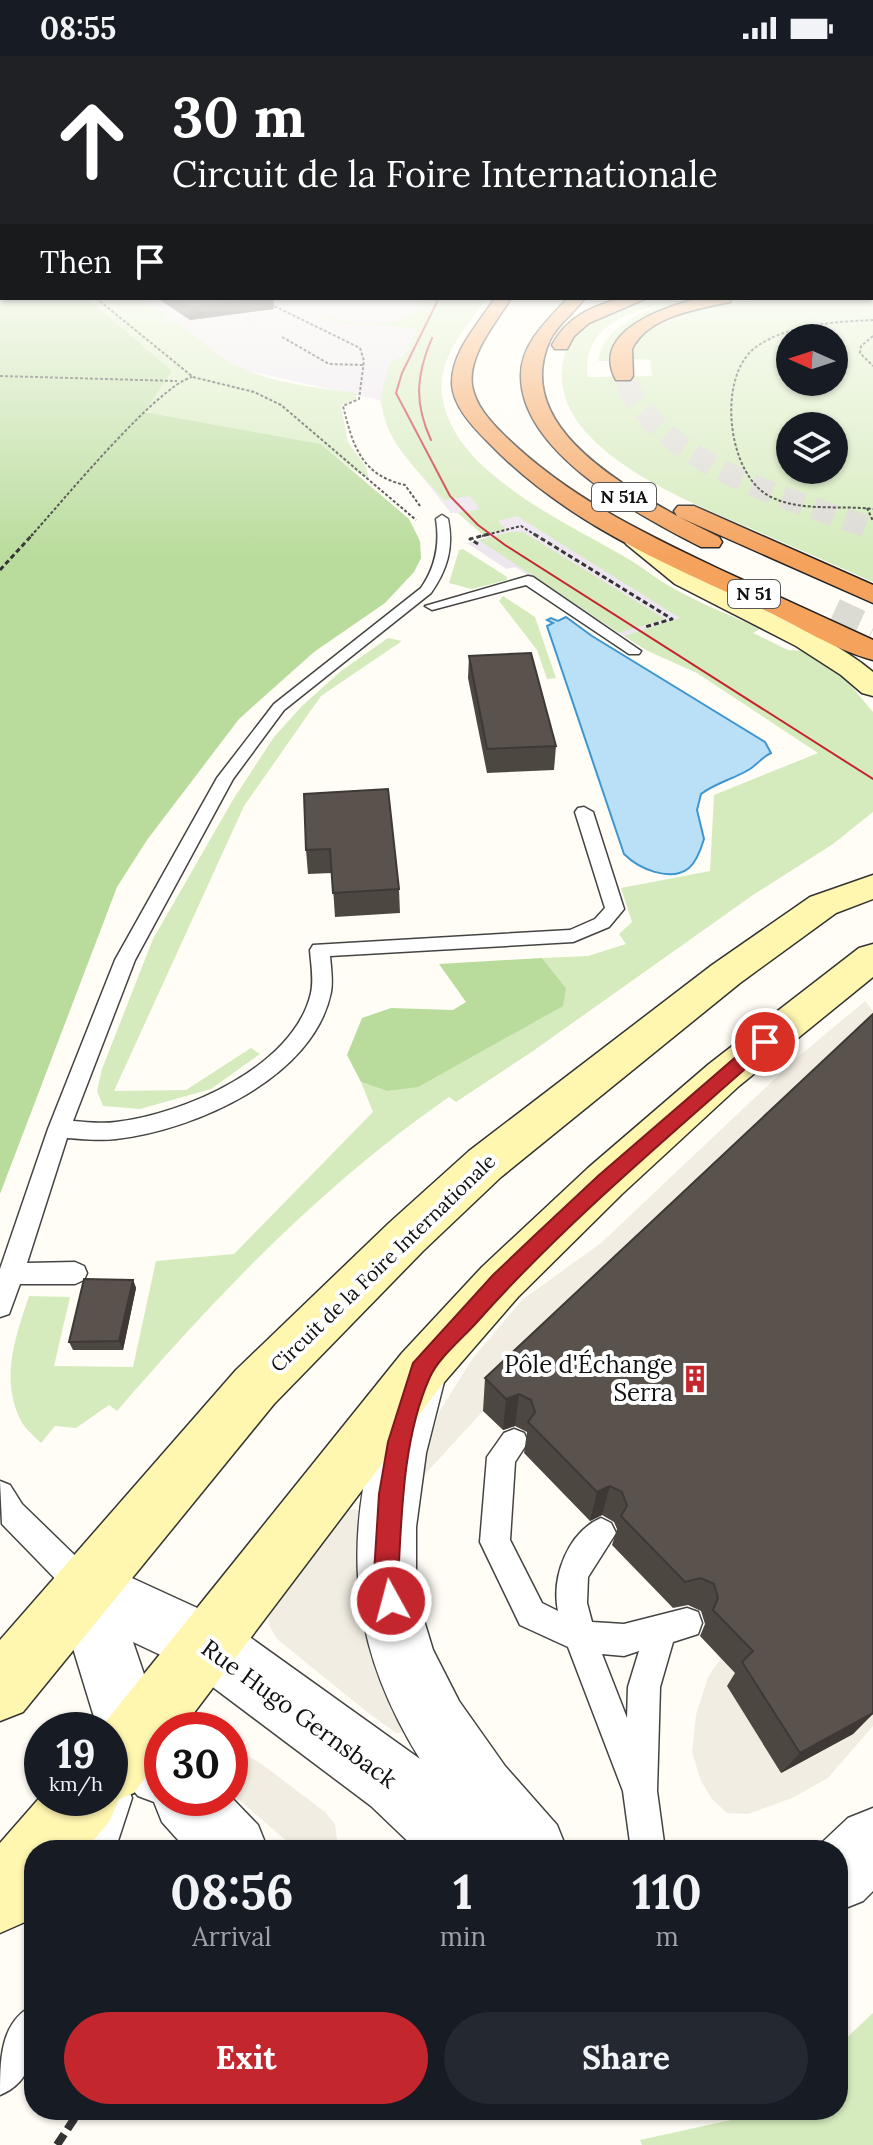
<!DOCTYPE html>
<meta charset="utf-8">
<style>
:root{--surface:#171b24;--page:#242831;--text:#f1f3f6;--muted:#9ea1a6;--accent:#c4262e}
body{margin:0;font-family:Lora,serif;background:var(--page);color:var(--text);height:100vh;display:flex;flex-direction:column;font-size:30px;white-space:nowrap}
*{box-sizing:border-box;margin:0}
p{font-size:26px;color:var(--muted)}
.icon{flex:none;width:44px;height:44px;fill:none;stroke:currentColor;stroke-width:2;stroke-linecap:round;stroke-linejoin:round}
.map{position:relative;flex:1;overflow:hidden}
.side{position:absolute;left:24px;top:1784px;width:824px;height:280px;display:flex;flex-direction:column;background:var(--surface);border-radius:32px;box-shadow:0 2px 6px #0004}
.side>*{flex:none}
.top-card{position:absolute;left:0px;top:0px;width:874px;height:244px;box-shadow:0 2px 6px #0004;background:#202124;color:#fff;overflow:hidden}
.needle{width:52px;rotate:273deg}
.controls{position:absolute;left:776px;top:268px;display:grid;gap:16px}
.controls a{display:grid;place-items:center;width:72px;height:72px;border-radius:50%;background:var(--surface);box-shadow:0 2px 6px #0004;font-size:40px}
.speed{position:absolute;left:24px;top:1656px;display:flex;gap:16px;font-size:40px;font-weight:700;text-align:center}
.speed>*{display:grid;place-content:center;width:104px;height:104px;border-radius:50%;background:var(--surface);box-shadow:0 2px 6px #0004;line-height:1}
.speed small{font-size:20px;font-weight:400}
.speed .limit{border:12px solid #d22;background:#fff;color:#111}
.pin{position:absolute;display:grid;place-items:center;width:68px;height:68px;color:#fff;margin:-34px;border:4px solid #fff;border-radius:50%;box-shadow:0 2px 8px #0007}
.me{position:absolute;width:88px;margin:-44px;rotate:353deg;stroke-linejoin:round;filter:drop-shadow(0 0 6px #0008)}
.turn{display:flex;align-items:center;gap:28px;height:168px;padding:0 40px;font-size:36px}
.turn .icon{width:104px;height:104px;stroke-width:2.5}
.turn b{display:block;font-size:56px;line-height:68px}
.then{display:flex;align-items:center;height:76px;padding:0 40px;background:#0003;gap:16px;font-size:30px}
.eta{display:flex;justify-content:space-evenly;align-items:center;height:136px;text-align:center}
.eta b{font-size:48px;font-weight:700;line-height:56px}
.button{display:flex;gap:16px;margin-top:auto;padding:16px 40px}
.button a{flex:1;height:92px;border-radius:48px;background:var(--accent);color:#fff;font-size:32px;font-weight:700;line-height:92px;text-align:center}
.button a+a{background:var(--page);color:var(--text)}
.status{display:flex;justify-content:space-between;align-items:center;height:56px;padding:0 40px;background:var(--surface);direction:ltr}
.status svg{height:22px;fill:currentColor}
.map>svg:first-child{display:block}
</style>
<div class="status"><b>08:55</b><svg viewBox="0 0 49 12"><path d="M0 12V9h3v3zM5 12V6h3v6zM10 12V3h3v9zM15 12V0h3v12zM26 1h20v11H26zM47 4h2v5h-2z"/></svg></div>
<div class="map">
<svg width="873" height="2089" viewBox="0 0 873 2089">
<rect width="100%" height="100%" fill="#fffdf5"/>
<path fill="#eee6ef" d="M130,242H476L434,303L446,382L607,508L873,701V731L697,617L646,594L515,511L506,513L467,487L487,482L458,457H451L396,388L379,344L262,318L236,315Z"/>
<path fill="#d5ebbd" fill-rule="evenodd" d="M873,233V526C832,508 791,490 750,472C687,445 526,384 569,288C581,261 632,247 659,242C675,240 692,242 708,242C673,254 617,263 608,305H598C603,275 631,262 655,251C618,258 581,278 588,321L652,320L650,304L631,303C642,231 819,242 872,242ZM790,282H834V326H790ZM790,370H834V414H790Z
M87,242H140L168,260L162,262L170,267L177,266C195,278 210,294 228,305C261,326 318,332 357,337L356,343L341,350L348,386L366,411L369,423L353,414L321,388L145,356L172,315Z
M406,242L421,249L426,247L417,242H487C467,270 437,302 442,339C452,417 566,466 625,501C641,510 655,522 671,531C699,547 730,559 760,573L753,577L788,594L805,595L825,607L847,625L873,656V756L833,788L753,839L533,995L456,1046L449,1041C324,1127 216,1240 117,1355L109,1349L76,1372L55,1370L41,1387C34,1380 24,1372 20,1363C0,1321 16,1280 29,1240L70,1241L54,1310L133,1311L156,1205L234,1198L373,1056L361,1026L387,1035L566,932L542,902L588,900L626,888L619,878L632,866L621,832L710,815L714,739L818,697L697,617L646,594L624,580L680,562L517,460L498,465L506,473L482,478L458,457L480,453L470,440L444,444C418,414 378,381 382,337C383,326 388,317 390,306L404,300L417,274C377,263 350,277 312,256C341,265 390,278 417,254L416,247Z
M509,476H523L665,563L619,577L479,484Z
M463,493L507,521V524L472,533L449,527L459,494Z
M503,540L535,561L556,622L547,623L537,594L499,545Z
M388,582L402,585L321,640L244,750L114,1035L186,1034L251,992L260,998L211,1033L140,1053L103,1050L97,1035L102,1013L153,883L234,742L274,681L302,650L341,615Z
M873,1957V2089H642L640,2084L740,2062L752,2054H838V1990Z"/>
<path fill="#b9dc9c" d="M0,209L2,242H87L172,315L145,356L321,388L409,463L420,485L421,502L414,516L385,547L314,596L239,663L147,784L117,831L0,1138Z
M542,902L566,932L563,950L418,1031L387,1035L361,1026L347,999L362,962L391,952L453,954L466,946L439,908Z"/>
<path fill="#f1ede2" d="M865,945L873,955V980L483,1355L418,1426L439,1356L473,1302L522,1244L601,1187L799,1000Z
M873,1446V1670L828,1722L792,1742L748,1758L727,1757L712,1743L701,1725L692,1696L696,1659L708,1621L721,1602Z
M353,1453L360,1455L364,1462L407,1676L396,1677L367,1656L277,1583L269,1569V1561L346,1456Z
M234,1691L263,1709L325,1756L335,1768L337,1785L332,1794H297L230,1736V1692Z"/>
<path fill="#b9e0f7" stroke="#3f96cf" stroke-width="2" d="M566,561L592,580L765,686L771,697C762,701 758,708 750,713C734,723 717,726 701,738L697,754L704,783C701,793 697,805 689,812C670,827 638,812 624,798L547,570L553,567L547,564L551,562L558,565Z"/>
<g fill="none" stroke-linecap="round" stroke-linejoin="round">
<path stroke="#dbdad3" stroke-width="17" stroke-dasharray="17 9" stroke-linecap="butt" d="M623,320L627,329"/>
<path stroke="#dbdad3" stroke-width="22" stroke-dasharray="22 11" stroke-linecap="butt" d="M626,327C665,411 792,443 873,473"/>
<path stroke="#dbdad3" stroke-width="28" stroke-dasharray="28 14" stroke-linecap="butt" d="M834,556L873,574"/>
<defs>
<path id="lane" d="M442,459L448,463C454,492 447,514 431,537L284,654L233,723L135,904L73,1065C87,1066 102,1068 116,1066C184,1058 294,1011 311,937C314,923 311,908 310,894L313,889L570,874L595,863L605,852L575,756L578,752L584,751L593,756L624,853L609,871L573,886L330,900C331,912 333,925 331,936C314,1022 194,1074 116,1083C100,1085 83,1083 67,1082L27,1207L75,1206L84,1210L87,1217L84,1224L75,1228H20L9,1258L0,1261V1213L48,1073L115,904L217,722L274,648L421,532C436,510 440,488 436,463Z
M528,520L533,521L641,595L639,598H629L526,529L432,554L425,550Z
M514,1373L524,1377L528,1386L515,1406L510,1484L542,1547L558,1555C551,1521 568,1476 601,1462L611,1467L616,1477L588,1521L587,1547L592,1566L624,1568L687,1552L698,1556L702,1567L698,1578L673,1586L660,1631L657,1735L665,1794H631L623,1735L568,1591L520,1569L480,1486L487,1401L504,1377ZM639,1595L628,1631L627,1662L602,1598L624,1600Z
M0,1425L10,1429L22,1448L94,1518L98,1529L94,1540L83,1544L72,1540L2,1468Z
M115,1725L127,1730L132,1742L115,1794H81L98,1742H110V1727Z
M34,1949C34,1984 39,2023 0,2039C0,2004 0,1965 34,1949Z"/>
<path id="street" d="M417,1302L436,1309L444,1326L426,1397L416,1471V1519L422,1558L433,1594L459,1645L505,1710L557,1769L567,1794H417L371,1750L186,1611L133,1586L160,1665L169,1674H162V1742H230V1740L258,1769L268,1794H187L162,1766L154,1746L138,1740L111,1708L110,1674H98L54,1530L63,1509L84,1500L230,1567L420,1703C355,1598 343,1504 373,1385C380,1359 387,1333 398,1309Z
M873,1752V1835L863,1845L838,1855V1794H814L848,1762Z"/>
<path id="secondary" d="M635,476L644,478C667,496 689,514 715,529C768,558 826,577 873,616V640L862,637L841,619L796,590L675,528L626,488L623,483L626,478Z
M873,819V843L836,857L740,927L501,1121L423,1195L274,1348L23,1656L0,1665V1584L236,1314L389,1167L469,1095L712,909L810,841Z
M873,888V921L739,1030L622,1138L518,1241L440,1331L181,1674H162V1699L134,1737L119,1743L109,1766L85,1794H34V1856L25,1866L0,1877V1787L42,1739V1742H110V1674H99L402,1297L482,1211L588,1112L709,1008L859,892Z"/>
<path id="highway" d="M872,225H873V235H872Z
M495,242H511C496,267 468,298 472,329C475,349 490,365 504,379C566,440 641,476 719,513C770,537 822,560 873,584V604C835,594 798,570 763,553C661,505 565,467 486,384C471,369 453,349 452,328C451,296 479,267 495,242Z
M568,242H585C575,256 557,269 550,284C512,368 618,426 677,460L674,455L678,450H694L873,529V547L679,461L719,481L722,486L719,491H701C642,461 520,397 521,319C521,287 548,264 568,242Z
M621,242H647L589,267L574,280L567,293H555L552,289C567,261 591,251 621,242Z
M701,242H732L730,246C697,253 648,260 632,293L633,320L630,324H616C589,275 667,250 701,242Z"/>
</defs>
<use href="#lane" stroke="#444" stroke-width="3"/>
<use href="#street" stroke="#444" stroke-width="3"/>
<use href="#secondary" stroke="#333" stroke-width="3"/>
<use href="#highway" stroke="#222" stroke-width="3"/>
<path stroke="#333" stroke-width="2" stroke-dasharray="3 2" stroke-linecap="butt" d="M96,242L193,321L254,336L281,349L416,464
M270,248L360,292L364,305L359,343L343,350C353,390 361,419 405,429L420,450
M873,264C835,266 788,268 756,291C716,320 727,420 771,441C801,456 840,449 873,453
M873,280L861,290L860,297L873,310
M282,281L329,308L363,309
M0,320L177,325
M867,452L873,465
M31,480C62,446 156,331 192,321
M482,480L521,470L537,480"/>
<path stroke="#333" stroke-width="3" stroke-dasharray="5 3" stroke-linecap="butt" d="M534,478L672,563L645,571
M478,488L470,483L489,478
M0,514L33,478"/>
<path stroke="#333" stroke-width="8" stroke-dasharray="13 6" stroke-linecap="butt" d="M57,2089L80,2054"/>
<use href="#lane" fill="#fff" fill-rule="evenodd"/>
<use href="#street" fill="#fff" fill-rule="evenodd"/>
<use href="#secondary" fill="#fff6b0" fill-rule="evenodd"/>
<use href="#highway" fill="#f5a25d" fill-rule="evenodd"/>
<path stroke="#c4262e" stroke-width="2" d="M439,242L402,317L396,337L450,440L478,469L505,489L873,723
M431,384C414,347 416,319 432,282"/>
</g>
<path fill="#4d4742" d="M157,242H273L274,253L190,264Z
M469,600L556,690L554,714L487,717L468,622Z
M304,738L399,833L400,857L335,861L332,817L308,818L306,794Z
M873,958V1658L853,1678L781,1717L727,1630L735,1617L700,1580L705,1568L701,1555L688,1549L673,1552L612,1489L617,1473L614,1466L602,1459L590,1465L524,1397L527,1376L515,1370L503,1374L483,1355L485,1322Z
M133,1224L136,1232L123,1294H73L69,1286Z"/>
<path fill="#3f3936" d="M273,242L274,253L190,264L189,252Z
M133,1224L136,1232L123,1294L119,1285Z
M519,1338L515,1370L503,1374L506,1343Z
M610,1430L602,1459L590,1465L597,1436Z
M873,1657L853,1678L781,1717L800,1697Z"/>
<path fill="#5a524d" stroke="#3f3936" stroke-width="2" d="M173,242H271L189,252Z
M531,597L556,690L487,693L469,600Z
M388,733L399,833L333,837L330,793L306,794L304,738Z
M873,958V1657L800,1697L742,1606L753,1595L713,1554L718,1542L714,1528L701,1522L685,1526L621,1460L627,1450L622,1436L610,1430L597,1436L528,1366L535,1356L531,1344L519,1338L506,1343L485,1322Z
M84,1223L133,1224L119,1285L69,1286Z"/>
<linearGradient id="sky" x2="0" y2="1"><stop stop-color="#95c6ee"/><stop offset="0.42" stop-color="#fffefa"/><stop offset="1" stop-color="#fffefa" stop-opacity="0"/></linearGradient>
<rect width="873" height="501" fill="url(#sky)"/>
<path fill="#c4262e" stroke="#7f191e" stroke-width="2" d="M765,979L774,986L771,990C671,1079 567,1165 478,1265C463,1282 439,1301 430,1321C405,1376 402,1446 399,1506C398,1522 406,1539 400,1554L391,1557L382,1554L374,1518L379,1438L388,1386L413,1307L493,1219L535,1179L598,1120L759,981Z"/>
<defs>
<symbol id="building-bare" viewBox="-9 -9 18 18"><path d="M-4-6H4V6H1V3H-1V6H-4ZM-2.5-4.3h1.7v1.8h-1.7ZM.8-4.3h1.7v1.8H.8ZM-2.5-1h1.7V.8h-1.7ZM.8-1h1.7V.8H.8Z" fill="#c4262e" stroke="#fff" stroke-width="2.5" paint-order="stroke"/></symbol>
</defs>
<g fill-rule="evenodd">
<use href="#building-bare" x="675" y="1303" width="40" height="40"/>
</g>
<g text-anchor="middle" stroke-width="8" stroke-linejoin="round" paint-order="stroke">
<g fill="#fff" stroke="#585858" stroke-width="2">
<rect x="592" y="427" width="64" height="28" rx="6"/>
<rect x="728" y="524" width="52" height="28" rx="6"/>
</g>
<g font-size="18" font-weight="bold" fill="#111">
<text x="624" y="447">N 51A</text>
<text x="754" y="544">N 51</text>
</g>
<g font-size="20" fill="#111" stroke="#fff">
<text transform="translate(383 1207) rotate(-44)" y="7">Circuit de la Foire Internationale</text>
</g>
<g font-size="24" fill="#111" stroke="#fff" text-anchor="end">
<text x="673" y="1317">Pôle d'Échange<tspan x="673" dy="28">Serra</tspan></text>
</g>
<g font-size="24" fill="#111" stroke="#fff">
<text transform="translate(299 1658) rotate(36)" y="8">Rue Hugo Gernsback</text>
</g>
</g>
</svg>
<div class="controls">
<a><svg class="needle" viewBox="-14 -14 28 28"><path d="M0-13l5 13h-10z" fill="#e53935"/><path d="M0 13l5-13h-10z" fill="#9ea1a6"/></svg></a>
<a><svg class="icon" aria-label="layers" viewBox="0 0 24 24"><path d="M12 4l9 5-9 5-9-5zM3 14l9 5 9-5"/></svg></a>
</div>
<div class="speed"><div>19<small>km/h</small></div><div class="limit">30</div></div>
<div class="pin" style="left:765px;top:986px;background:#d93025"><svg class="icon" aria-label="arrive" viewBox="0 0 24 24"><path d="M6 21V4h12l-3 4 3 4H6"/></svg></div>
<svg class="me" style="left:391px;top:1545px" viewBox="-20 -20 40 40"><circle r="17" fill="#c4262e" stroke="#fff" stroke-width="3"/><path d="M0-11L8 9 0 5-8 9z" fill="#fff"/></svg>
<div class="top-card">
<div class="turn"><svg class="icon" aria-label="ahead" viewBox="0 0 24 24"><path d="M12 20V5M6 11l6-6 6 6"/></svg><div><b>30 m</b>Circuit de la Foire Internationale</div></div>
<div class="then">Then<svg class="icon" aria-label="arrive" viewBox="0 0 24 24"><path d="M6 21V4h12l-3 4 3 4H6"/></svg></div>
</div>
<section class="side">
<div class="eta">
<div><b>08:56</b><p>Arrival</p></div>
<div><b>1</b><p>min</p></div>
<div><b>110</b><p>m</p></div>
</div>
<div class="button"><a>Exit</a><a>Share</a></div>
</section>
</div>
